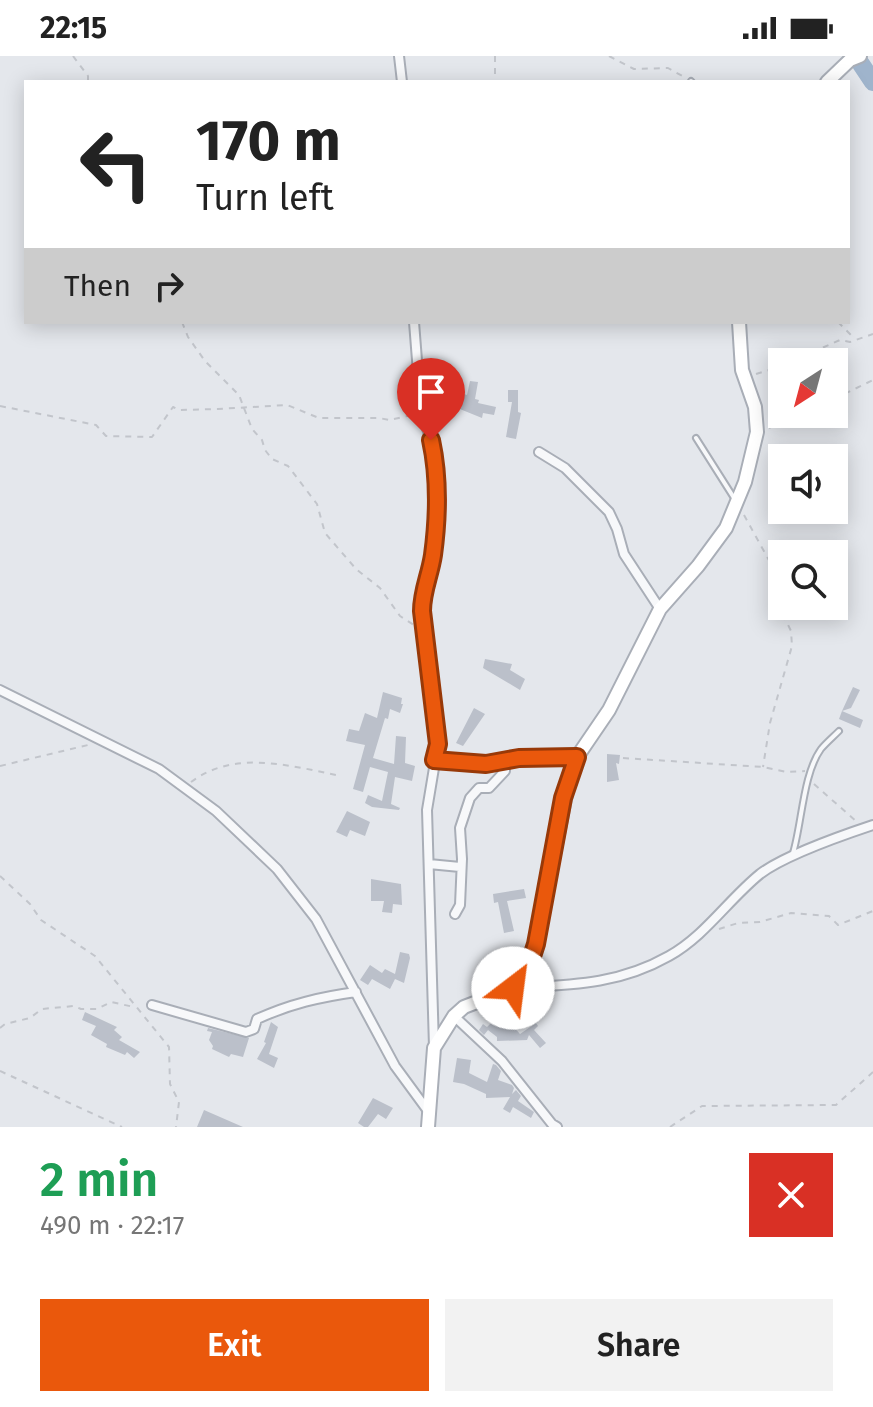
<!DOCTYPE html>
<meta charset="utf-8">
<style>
:root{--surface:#fff;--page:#f2f2f2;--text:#222;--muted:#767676;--accent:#ea580c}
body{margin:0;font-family:"Fira Sans",sans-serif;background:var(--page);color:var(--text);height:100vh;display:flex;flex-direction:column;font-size:30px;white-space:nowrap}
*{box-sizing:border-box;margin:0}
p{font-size:26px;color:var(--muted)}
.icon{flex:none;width:44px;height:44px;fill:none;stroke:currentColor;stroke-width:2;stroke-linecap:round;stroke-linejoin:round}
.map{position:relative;height:1071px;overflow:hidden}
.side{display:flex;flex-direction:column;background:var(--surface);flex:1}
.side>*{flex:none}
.top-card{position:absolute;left:24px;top:24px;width:826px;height:244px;border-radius:0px;box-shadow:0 4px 20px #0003;background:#fff;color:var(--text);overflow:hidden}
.needle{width:52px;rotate:216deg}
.fabs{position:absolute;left:768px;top:292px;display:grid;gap:16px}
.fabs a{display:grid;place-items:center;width:80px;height:80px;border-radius:0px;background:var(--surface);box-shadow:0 4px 20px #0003;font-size:40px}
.pin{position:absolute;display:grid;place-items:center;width:68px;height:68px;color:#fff;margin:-82px -34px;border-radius:50% 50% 50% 0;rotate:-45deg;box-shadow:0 0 8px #0007}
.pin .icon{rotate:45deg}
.me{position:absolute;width:88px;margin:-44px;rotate:30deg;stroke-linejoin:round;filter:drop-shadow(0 0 6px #0008)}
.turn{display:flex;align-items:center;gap:28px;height:168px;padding:0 40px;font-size:36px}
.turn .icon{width:104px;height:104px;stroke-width:2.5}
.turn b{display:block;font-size:56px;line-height:68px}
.then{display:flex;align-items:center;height:76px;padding:0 40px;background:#0003;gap:16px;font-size:30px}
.round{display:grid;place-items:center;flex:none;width:84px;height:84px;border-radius:0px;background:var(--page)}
.overview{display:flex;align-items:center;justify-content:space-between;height:136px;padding:0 40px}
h1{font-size:48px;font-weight:600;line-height:60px;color:#1e9e55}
.cta{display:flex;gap:16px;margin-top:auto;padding:16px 40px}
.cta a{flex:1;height:92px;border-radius:0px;background:var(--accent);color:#fff;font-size:32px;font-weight:600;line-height:92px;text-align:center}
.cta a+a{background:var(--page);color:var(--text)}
.status{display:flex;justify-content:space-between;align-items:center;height:56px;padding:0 40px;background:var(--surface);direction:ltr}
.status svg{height:22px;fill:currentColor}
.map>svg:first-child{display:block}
</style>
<div class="status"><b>22:15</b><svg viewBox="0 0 49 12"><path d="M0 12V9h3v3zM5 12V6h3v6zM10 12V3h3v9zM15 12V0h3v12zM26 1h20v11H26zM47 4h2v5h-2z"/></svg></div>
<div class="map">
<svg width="873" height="1071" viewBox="0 0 873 1071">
<rect width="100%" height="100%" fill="#e4e7ec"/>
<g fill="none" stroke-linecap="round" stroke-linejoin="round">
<path stroke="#9fb4cc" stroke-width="18" d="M861,8L873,26"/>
</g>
<path fill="#bbc0ca" d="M470,325L478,326L475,343L479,344L478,347L496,351L494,359L483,357L482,362L440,345L445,332L467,339Z
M508,334H518V356L521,357L516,383L506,381L512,346H508Z
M485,603L512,608L510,614L525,623L520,634L483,612Z
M853,631L860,634L851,652L842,655L863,664L860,672L839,663L842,655Z
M383,636L402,642L401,648H403L400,657L390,653L388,663L385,662L373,702L394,708L396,680L406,681L405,707L415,710L412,725L395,721L391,748L400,752L399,754L372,751L365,747L368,739L382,745L388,716L370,711L363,736L353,733L365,689L346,685L349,673L359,675L365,657L377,662Z
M474,652L485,658L463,690L456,687Z
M607,698L620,699L619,708L616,707L619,724L607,726Z
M347,755L370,766L365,780L350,774L347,781L336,776Z
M371,823L401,828L402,849L393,848L392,857L382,856L384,845H371Z
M524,833L526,842L507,845L514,875L504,877L498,846L494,847L493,838Z
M400,896L409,898L410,902L404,927L395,923L390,933L372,923L368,929L360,924L370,909L382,917L385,913L395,918Z
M85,956L117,971L114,974L122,981L119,984L140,996L134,1002L127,996L125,999L106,991L107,988L91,979L96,970L82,964Z
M501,957L520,978L536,967L538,970L534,974L546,987L540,992L529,979L527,984L497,985V981L488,974L484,979L479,974L483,968L487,971Z
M271,966L278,971L269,998L278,1002L274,1012L257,1003L266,987L264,986Z
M208,972L249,982L243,1001L231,998L229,1001L212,993L213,990L209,984L212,976L207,975Z
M457,1002L471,1004L469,1017L487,1026L493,1008L496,1009L501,1015L498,1024L512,1029L514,1032L512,1038L516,1034L521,1040L518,1045L534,1056L531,1062L513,1051L510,1057L503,1053L510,1041L486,1042V1038L464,1028L453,1026Z
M373,1042L393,1052L386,1063L378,1058L368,1071H364L358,1067Z
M204,1054L243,1071H197Z"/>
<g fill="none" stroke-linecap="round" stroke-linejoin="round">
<defs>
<path id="lane" d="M691,25L692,26
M696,382L734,442
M793,797C802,767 803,718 821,693C826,687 833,681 839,675"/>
<path id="street" d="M399,0L402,26
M414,266L419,330L417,344L431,384L436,410L433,501L422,538V555L438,688L427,754L434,991
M539,396L565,412L609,456L617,473L624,498L660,553
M0,634L159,713L216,755L277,813L316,863L395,1010L428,1055
M434,704L486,708L519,702L577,701
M429,808L460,811
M455,858L460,849L462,803L460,772L470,742L479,732H489L505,715V705
M514,932C570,929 618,929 669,900C705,880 728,844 760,818C785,799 843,779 873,769
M152,949L246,976L254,973L257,963C290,948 320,941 356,936
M454,960L502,1005L552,1068L557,1071"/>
<path id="secondary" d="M827,26L850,4L860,0
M428,1071L434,992L454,960L464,951L513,932L525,922L536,888L570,718L577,701L609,654L660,553L698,510L726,472L745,426L757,376L755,351L742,314L739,266"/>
</defs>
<use href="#lane" stroke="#a9aeb7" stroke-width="8"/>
<use href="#street" stroke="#a9aeb7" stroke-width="12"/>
<use href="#secondary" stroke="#a9aeb7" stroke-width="16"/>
<path stroke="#c2c5cb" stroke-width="2" stroke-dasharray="6 6" stroke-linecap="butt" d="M73,0L88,20V26
M495,0V26
M609,0L634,13L668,12L686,22
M182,266L188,281L205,305L239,339L252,373L262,384L265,394L272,403L288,410L317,448L325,477L356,513L380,532L400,560L414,569
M838,266L854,282
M790,306L840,284L850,286L873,278
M756,318L782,310
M834,343L873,324
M0,350L96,369L106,380L152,381L173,351L179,354L218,353L287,349L319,362H379L389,364L412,359
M769,372L799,358
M744,459L771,508L778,548L791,575L792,590L770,667L763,711
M623,702L763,711L787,716L805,715
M0,710L88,689
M191,726C234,694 287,709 336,719
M814,728L857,766
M0,820L30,848L41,864L95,900L169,991L170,1028L179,1046L176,1071
M719,873L738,867L760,866L791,857L829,860L838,869L873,855
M0,972L5,968L30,962L42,953L74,950L81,953H97L111,946L134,951
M0,1015L122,1071
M670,1071L702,1050L836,1049L873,1016"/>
<use href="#lane" stroke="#f7f8fa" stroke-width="4"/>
<use href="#street" stroke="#f7f8fa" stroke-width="8"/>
<use href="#secondary" stroke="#fff" stroke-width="12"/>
</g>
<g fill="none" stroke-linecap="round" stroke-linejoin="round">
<defs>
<path id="route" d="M431,384C439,421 438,462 433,499C430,519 422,535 422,555L438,688L434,704L486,708L519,702L577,701L563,742L536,888L525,922L513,932"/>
</defs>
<use href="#route" stroke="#983908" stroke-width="20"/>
<use href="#route" stroke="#ea580c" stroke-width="14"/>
</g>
</svg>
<div class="fabs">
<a><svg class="needle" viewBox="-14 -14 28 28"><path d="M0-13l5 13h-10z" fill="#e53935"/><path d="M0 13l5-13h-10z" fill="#767676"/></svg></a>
<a><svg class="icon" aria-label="sound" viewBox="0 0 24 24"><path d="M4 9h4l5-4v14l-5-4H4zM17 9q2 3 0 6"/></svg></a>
<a><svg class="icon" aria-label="search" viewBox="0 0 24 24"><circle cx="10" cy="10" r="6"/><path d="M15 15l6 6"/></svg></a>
</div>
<div class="pin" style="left:431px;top:384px;background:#d93025"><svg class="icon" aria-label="arrive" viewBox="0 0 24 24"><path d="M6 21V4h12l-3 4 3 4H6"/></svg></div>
<svg class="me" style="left:513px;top:932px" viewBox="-20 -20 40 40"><circle r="19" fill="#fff"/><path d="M0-13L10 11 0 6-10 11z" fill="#ea580c"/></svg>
<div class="top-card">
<div class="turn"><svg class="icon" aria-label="left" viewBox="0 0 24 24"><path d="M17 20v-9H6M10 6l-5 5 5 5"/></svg><div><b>170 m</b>Turn left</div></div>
<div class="then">Then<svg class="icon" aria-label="right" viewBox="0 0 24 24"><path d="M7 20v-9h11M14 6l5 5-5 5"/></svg></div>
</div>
</div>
<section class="side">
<div class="overview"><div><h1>2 min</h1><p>490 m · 22:17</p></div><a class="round" style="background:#d93025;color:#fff"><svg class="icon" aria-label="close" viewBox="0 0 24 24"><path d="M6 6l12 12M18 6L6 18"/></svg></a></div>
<div class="cta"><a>Exit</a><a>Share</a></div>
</section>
